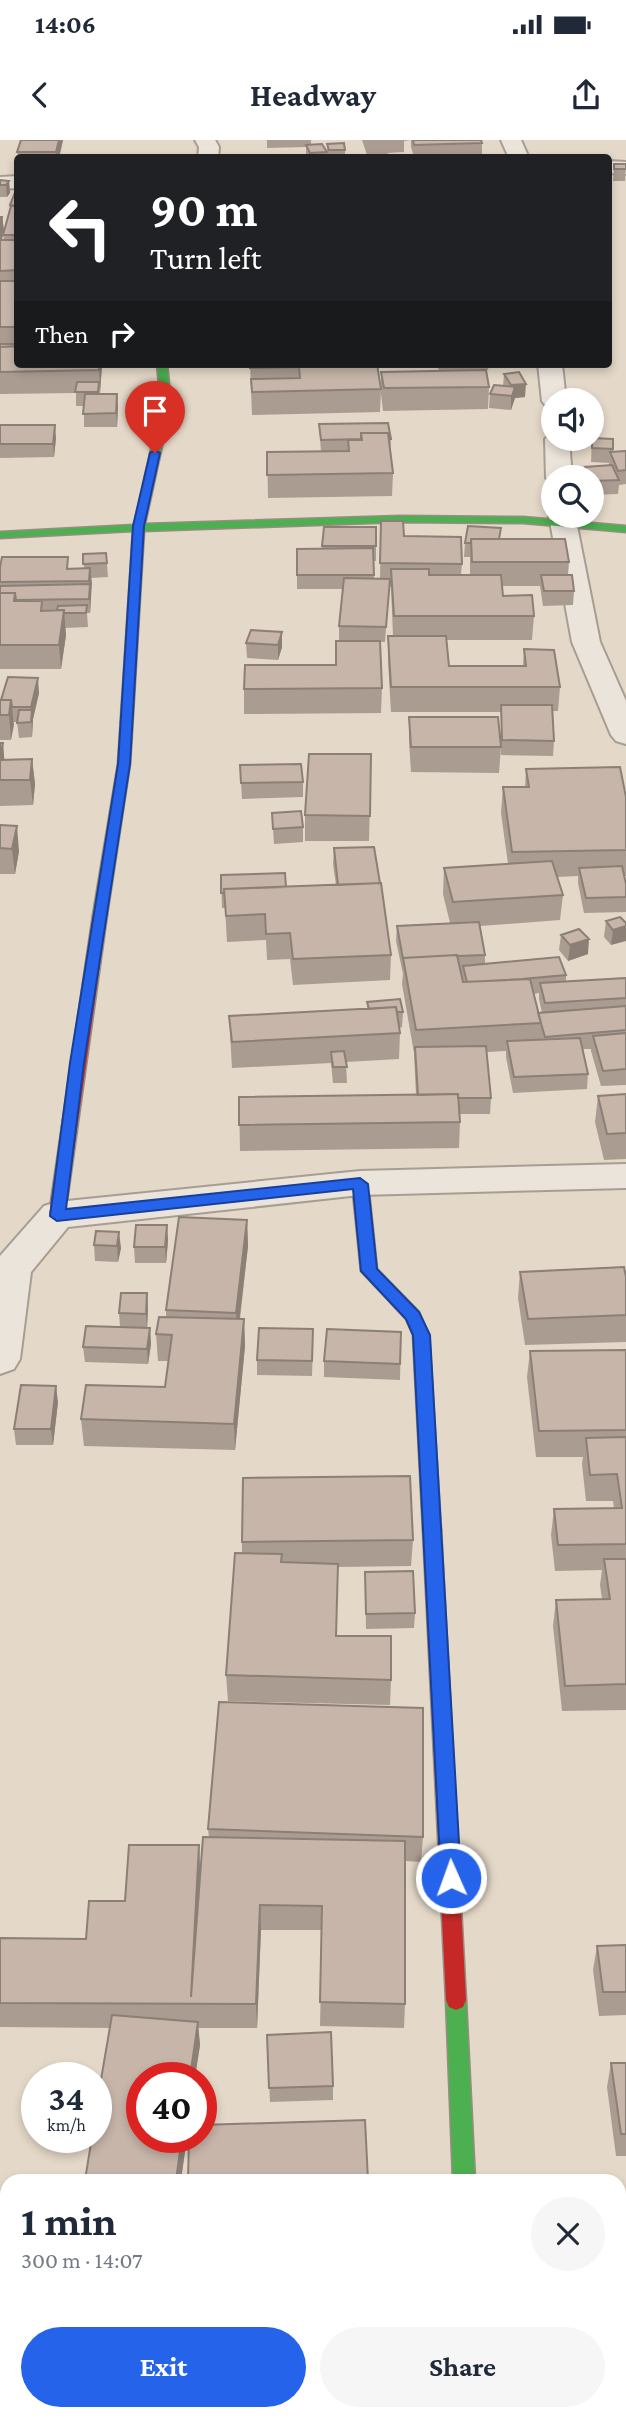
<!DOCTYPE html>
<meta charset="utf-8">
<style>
:root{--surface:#fff;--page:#f6f6f7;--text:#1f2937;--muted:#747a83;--accent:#2563eb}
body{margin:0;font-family:"Crimson Pro",serif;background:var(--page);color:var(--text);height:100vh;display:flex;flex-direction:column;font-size:26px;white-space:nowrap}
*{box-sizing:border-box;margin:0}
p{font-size:23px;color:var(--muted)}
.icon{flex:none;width:38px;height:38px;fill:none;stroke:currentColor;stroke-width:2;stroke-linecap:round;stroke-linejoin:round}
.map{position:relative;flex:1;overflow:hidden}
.details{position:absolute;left:0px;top:2034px;width:626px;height:247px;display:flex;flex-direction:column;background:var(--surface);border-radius:21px 21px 0 0;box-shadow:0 4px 10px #0003}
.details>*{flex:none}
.banner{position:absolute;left:14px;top:14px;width:598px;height:214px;border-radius:7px;box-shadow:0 4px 10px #0003;background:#202124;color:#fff;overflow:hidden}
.tools{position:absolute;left:541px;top:248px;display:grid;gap:14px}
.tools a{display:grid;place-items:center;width:63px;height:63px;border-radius:50%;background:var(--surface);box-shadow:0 4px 10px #0003;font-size:35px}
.speed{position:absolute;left:21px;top:1922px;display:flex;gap:14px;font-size:35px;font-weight:700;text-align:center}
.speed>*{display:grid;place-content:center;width:91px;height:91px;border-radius:50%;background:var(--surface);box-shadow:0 4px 10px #0003;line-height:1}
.speed small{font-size:18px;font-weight:400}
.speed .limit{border:10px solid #d22;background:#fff;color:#111}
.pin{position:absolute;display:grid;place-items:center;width:60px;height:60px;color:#fff;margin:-72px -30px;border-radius:50% 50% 50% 0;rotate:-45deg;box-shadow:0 0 7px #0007}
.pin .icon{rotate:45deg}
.me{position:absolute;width:77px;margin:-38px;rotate:358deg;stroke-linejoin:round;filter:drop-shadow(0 0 5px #0008)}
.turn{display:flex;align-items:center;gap:24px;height:147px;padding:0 21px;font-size:32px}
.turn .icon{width:91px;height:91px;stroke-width:2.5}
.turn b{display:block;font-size:49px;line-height:60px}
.then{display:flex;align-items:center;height:66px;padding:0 21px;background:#0003;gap:14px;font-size:26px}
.round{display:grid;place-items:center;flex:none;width:74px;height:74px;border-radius:37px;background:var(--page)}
.summary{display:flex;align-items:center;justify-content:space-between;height:119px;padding:0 21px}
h1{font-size:42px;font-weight:700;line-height:52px}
.primary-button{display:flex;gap:14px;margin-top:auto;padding:14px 21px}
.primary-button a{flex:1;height:80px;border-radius:42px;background:var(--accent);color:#fff;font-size:28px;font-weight:700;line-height:80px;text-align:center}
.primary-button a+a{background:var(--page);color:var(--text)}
.status{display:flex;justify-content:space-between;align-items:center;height:49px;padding:0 35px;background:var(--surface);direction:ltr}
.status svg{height:19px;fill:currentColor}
header{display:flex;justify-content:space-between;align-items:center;height:91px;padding:0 21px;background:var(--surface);font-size:32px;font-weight:700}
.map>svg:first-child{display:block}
</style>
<div class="status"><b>14:06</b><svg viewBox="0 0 49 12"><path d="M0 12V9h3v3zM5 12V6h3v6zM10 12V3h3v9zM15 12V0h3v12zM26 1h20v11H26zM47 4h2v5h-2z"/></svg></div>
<header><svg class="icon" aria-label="back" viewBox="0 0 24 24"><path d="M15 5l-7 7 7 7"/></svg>Headway<svg class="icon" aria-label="share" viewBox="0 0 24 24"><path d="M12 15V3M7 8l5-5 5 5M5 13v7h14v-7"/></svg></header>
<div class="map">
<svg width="626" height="2280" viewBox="0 0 626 2280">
<rect width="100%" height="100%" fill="#e4d8c8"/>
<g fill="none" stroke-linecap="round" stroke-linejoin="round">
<defs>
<path id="street" d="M195,0H215L219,7L218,18H198L199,7Z
M501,0H521L529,18H509Z
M609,21L626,22V34L609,33Z
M18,36V48L0,49V37Z
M538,224H562L566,261H553V268L546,266L542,261Z
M553,293V299H569L572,338H553V344L546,338L545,299Z
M553,371V376H575L600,502L626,561V604L616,601L611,595L572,502L549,376Z
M626,1024V1048L360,1055L68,1087L31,1132L20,1219L14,1229L0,1234V1116L44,1066L57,1062L360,1031Z
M444,2273H502L503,2280H445Z"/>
<path id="fast" d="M157,224H167L171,265L145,384L400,376L523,377L626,386V392L523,383L400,382L144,391L130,624L107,775L100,779L93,775L118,624L133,391L0,398V392L134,385L161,265Z
M456,1850L463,1853L466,1860L475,2040H453L446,1860L449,1853Z"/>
<path id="slow" d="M360,1038L368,1043L377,1129L419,1172L429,1195L441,1390L438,1395L432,1397L426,1395L423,1390L413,1195L406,1179L361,1131L352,1043Z"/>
<path id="jam" d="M100,771L107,775L65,1075L57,1080L49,1075L93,775Z
M432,1383L438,1385L441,1390L466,1860L463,1867L456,1870L449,1867L446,1860L423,1390L426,1385Z"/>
</defs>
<use href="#street" stroke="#a89d92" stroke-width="4"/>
<use href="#fast" stroke="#988d82" stroke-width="3"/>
<use href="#slow" stroke="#988d82" stroke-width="3"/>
<use href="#jam" stroke="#988d82" stroke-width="3"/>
<use href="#street" fill="#ebe4db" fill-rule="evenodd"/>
<use href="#fast" fill="#4caf50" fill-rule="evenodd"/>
<use href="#slow" fill="#ffc107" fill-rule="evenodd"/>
<use href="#jam" fill="#c62828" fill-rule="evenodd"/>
</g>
<path fill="#ab9c91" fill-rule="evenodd" d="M21,0H63L59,18H18L17,12Z
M267,0H311V5L327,12V18H306V7L267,8Z
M362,0H481L482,3V15L414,17L411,7V0L404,1V12L388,13V18H368Z
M327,4L345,10V18H327Z
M614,24H626L625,41H613Z
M0,40L9,41L10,53L7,57H0Z
M18,45V224H102L100,254H117L118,267L117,287H84V266H76V253L0,254V77H2L4,90L2,100H4L3,95L10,69V65Z
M250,224H377L381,249L380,272L252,275Z
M437,224H489L488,230L439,231Z
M381,232L489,247L488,269L383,271L381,254Z
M504,234L525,257L515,258L511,270L489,268L490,254L503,246Z
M319,284L391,299L390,312L393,333L392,356L268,358L267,312H321Z
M0,285L56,298L54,317L0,318Z
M592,298L613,299V312L626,311V344L619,345L618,354L592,355V338H584L585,327L609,325V323L591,322Z
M381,381L404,396L462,424L461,435H470V417H464L465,403L500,399L569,422L568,435L574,451L573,465L543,466L540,446H502L503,456L534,476L532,500H447L449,526H523L524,509L560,547L558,571H553L554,601L553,616L501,615V572H391L388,521V496H393L391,447H389L385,502H380L382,548L381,573L244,574V549L336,525L378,501L339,500V486L343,449H297V409L322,408L324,387H376V421H374V439H380Z
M106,413L108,437L91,438V459L90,473H87L88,487L65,488L66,495L61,529H0V427L84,428L83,414Z
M282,492V507L278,520L247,518L246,503Z
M39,553L33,579L32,597L19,598L17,582H13L11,600H0V560Z
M409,577L501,607L499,633L411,632L409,602Z
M0,603H3L4,620L32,619L35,644L33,665L0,666Z
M371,614L369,701H305V675Z
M240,625L303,642V657L242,659Z
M526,629L626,657V736H624L626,744V772L584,773L578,743V736L557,737L563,755L560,780L480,786L485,815V824L566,835V842L626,838V945L601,946L591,911V909H583L588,934L587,949L513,953L506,917V911L487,912L491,958L490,974H460V982L459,1008L240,1011L239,957L416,955L414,913L402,844L403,834L396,801L397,786L450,783L443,754L444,728L508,724L501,673L503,647H525ZM539,853V859L542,873H538L534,854Z
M272,673L303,687V702L274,704Z
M0,685L19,711L15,734H0Z
M334,708L391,815L390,840L293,845L290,819L267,820L266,800L227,802L225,768H222L221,735L286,747L336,745L333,724Z
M620,777L611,805L604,797L606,781Z
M561,795L588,814L568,821L559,810Z
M367,862L403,872L402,887L399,888L400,893L399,919L346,922L347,943H333L331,923L232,928L229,876L367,869Z
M626,954V1019L604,1020L595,982L598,956Z
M247,1080L248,1106L240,1179H244L245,1206L235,1310L84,1306L81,1279L165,1247L168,1221H158L156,1194L166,1177V1170Z
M167,1085L168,1101L166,1123H135L134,1107Z
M96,1091L121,1108L118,1122L95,1121L94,1105Z
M520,1132L626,1137V1202L525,1205L518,1158Z
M147,1153L148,1169L147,1188H150L151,1204L148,1224L85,1222L83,1207L120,1187L119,1173Z
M401,1192L400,1240L324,1237V1221Z
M313,1205L312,1236L257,1235V1220Z
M626,1210V1570L562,1571L553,1486L556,1460L602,1459L600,1445L602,1430L555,1431L551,1395L554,1369L614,1368L613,1361H586L582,1324L583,1317H536L527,1237L530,1211Z
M58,1262L53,1305H16L14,1289Z
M413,1400L411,1426L338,1427L336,1496L391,1540L390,1565L228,1561L226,1535L242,1413V1402Z
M365,1432L415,1473L414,1488L366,1489Z
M219,1562L423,1568V1697L421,1722L405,1721V1864L404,1888L320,1886L322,1790H261L257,1888H198L200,1905L195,1937H142V1997H187L181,2040H85L92,1997H96V1969L110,1888L0,1887V1798L86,1799L89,1761H125L129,1705H199L200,1730V1742L203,1697H209L208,1689Z
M626,1805V1875L599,1876L593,1830L597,1806Z
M267,1895L333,1946V1960L270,1962Z
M611,1923H626V2016H616L607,1947Z
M626,2197V2248H624L621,2218Z
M36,2273H185V2280H38Z
M349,2273H428V2280H349Z"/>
<path fill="#8b7f76" d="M59,0H63L59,18H56V12Z
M9,41L10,53L7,57L6,45Z
M2,77L4,90L0,108V91Z
M99,224H102V227L100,252Z
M526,244L525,257L515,258L511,270V245Z
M117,254L118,267L117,287L116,273Z
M55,285L56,298L54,317L53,304Z
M90,428L92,443L90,473L89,441Z
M64,470L66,495L61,529L59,505Z
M282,492V507L278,520V505Z
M38,538L39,553L33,579L32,597L31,567Z
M11,560L14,585L11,600L9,575Z
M3,603L5,628L3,641L0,616Z
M32,619L35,644L33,665L30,640Z
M17,686L19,711L15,734L12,709Z
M626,786V801L611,805L613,790Z
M589,799L588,814L568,821L570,805Z
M247,1080L248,1106L237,1200L236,1173Z
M167,1085L168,1101L166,1123L165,1107Z
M119,1092L121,1108L118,1122L117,1106Z
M147,1153L148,1169L147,1190L146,1174Z
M244,1179L245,1206L235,1310L234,1284Z
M150,1188L151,1204L148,1224L147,1209Z
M56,1246L58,1262L53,1305L51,1289Z
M199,1705L200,1730L191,1857Z
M260,1765L261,1790L257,1888L256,1864Z
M198,1882L200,1905L195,1937H190Z
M182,1997H187L181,2040H176Z"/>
<path fill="#c7b5a9" stroke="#8b7f76" stroke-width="2" d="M21,0H59L56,12H17Z
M413,0H481L482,3L414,5Z
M344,3L345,10H329L327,4Z
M322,4L327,12L310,13L306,5Z
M614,24H626V29H614Z
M0,40L9,41L6,45H0Z
M18,45V95H3L11,66H17L10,65Z
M0,77H2L0,91Z
M0,100H18V111H17L15,120H18V130L0,131Z
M0,141H18V187H0Z
M0,204H18V206L0,207Z
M18,206V224H99V230L0,232V207Z
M250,224H377L381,249L252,252L251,239L300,238L299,227L250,228Z
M486,230L489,247L384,248L381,232Z
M519,232L526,244L511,245L504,234Z
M77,242H99L98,252H75Z
M494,245L515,247L512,256L490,254Z
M85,254H117L116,273L83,274Z
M388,283L391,299H389L388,293H361V299L321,300L319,284Z
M0,285H55L53,304H0Z
M361,293H388L393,333L267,335V312L349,311L348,300H362Z
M592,298L613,299V309L592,308Z
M626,311V330L618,331L610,312Z
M612,325L619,340L593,341L585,327Z
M381,381H403L404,396L461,397L462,424L380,423Z
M468,386L501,388L499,399H471V403H465Z
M324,387H376V406H322Z
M471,399H565L569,422H472Z
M373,408L374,435H297V409Z
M106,413L107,423L83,424V414Z
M2,417H68L67,429L90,428L89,441L0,442V427Z
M391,429H429V435H501L503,456L532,455L534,476H394Z
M541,435H572L574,451H544Z
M344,438L390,439L386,487L339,486Z
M90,444L89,459L16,460L15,453H0V446Z
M0,453H15L14,461H42L41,471L64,470L59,505H0Z
M87,465L86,473H64V470H57L58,466Z
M251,490L282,492L278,505L246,503Z
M388,496H446L449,526H526L524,509L554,510L560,547H391Z
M336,501H380L382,548L244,549L245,525H336Z
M8,537L38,538L31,567H12L11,560H1Z
M0,560H11L9,575H0Z
M501,565H552L554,601L502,600Z
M19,570H32L31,582L17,583Z
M409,577H498L501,607H411Z
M0,603H3L0,616Z
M309,614H371L370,676L305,675Z
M32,619L30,640H0V620Z
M301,624L303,642L241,643L240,625Z
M620,627L626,657V710L512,712L503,647H529L526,629Z
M301,671L303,687L273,689L272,673Z
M0,685L17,686L12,709L0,708Z
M374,707L380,743L338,745L334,708Z
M552,721L563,755L453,762L444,728Z
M622,726L626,744V757L586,758L579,728Z
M285,733L286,747L224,749V753H221V735Z
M381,743L391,815L293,819L290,793L266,794L265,774L226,776L224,749Z
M620,777L626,783V786L613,790L606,781Z
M479,782L485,815L457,816V815L403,818V819L397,786Z
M579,789L589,799L570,805L561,795Z
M457,815L463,842L530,839L541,883L416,890L403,818Z
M559,817L566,835L522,839L467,842L463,826Z
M626,838V858L545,863L540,843Z
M400,859L403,872H397L396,867L369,869L367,862Z
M626,866V890L545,897L538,873Z
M396,867L400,893L232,902L229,876Z
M626,893V929L603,931L593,896Z
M580,898L588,934L514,937L507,901Z
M486,906L491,958H458V954L418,955L415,907Z
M344,911L347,927H333L331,912Z
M458,954L460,982L239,985V957Z
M626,954V993L607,994L598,956Z
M179,1077L247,1080L236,1173L166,1170Z
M136,1085H167L165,1107H134Z
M96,1091L119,1092L117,1106L94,1105Z
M624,1127L626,1137V1175L528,1179L520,1132Z
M121,1153H147L146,1174L119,1173Z
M159,1177L244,1179L234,1284L81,1279L86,1245L165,1247L172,1195L156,1194Z
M86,1186L150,1188L147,1209L83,1207Z
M259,1188L313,1189L312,1221L257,1220Z
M327,1189L401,1192L400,1224L324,1221Z
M626,1210V1290L539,1291L530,1211Z
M21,1245L56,1246L51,1289H14Z
M626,1297V1404L558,1405L554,1369L622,1368L617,1334L590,1335L586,1298Z
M410,1336L413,1400L242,1402L243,1338Z
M235,1413L282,1414L281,1422L338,1424L336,1496H391V1540L226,1535Z
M604,1419H626V1544L565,1546L556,1460L610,1459Z
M413,1431L415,1473L366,1474L365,1432Z
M219,1562L423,1568V1697L208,1689Z
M203,1697L405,1701V1864L320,1862L322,1766L260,1765L256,1864L0,1863V1798L86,1799L89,1761H125L129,1705H199L191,1857Z
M626,1805V1852H603L597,1806Z
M112,1875L198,1882L190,1937H142V1997H182L176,2040H85L92,1997H96V1969Z
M331,1892L333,1946L269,1948L267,1895Z
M611,1923H626V1994H621Z
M365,1980L368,2040H188L189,1997H201V1985Z
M370,2273H428V2280Z"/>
<path fill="#2563eb" stroke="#184099" stroke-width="2" d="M155,310L160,313L144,386L130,624L84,923L66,1069L360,1038L368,1044L377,1129L419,1172L430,1195L461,1738L458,1745L451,1747L444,1745L441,1738L413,1195L406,1179L361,1131L353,1049L57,1081L50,1076L70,923L118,624L133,386L150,313Z"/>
</svg>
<div class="tools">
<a><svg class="icon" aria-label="sound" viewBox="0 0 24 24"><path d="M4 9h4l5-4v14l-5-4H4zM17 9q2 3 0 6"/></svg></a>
<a><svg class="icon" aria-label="search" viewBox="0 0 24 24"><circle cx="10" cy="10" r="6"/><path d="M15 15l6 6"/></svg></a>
</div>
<div class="speed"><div>34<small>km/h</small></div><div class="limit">40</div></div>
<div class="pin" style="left:155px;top:313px;background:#d93025"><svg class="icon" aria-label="arrive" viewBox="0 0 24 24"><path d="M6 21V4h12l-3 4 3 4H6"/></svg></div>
<svg class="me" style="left:451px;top:1738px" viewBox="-20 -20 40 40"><circle r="17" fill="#2563eb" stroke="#fff" stroke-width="3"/><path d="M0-11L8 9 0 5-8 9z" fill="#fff"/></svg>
<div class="banner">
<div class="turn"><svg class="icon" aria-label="left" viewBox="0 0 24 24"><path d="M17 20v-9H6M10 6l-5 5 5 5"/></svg><div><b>90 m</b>Turn left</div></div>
<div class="then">Then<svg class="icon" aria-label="right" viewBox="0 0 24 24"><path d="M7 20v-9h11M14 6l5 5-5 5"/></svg></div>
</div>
<section class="details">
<div class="summary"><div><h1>1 min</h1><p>300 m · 14:07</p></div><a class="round"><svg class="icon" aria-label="close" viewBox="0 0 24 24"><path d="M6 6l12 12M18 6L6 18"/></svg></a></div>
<div class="primary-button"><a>Exit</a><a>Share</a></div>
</section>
</div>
